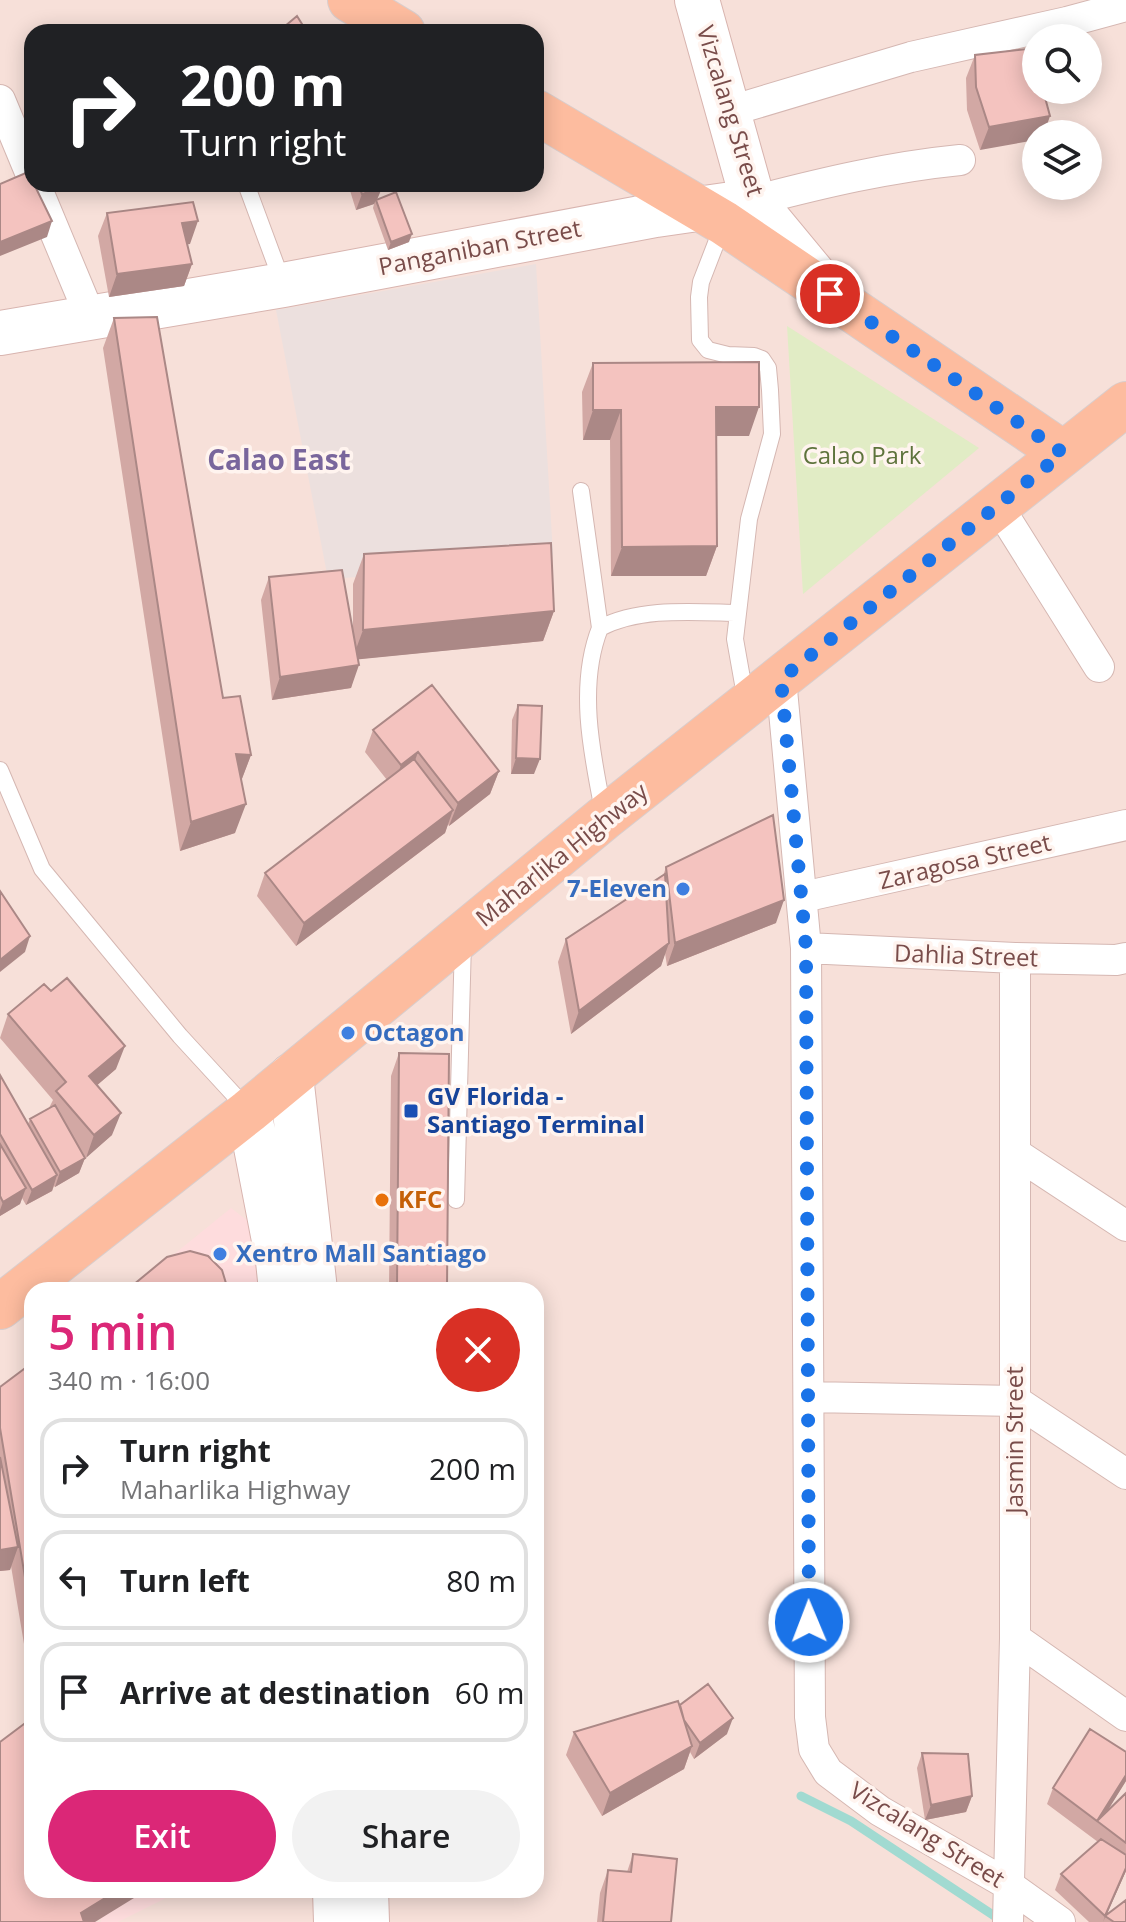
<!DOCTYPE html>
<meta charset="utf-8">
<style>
:root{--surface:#fff;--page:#f2f2f2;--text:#202124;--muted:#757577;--line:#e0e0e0;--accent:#db2777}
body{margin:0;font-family:"Open Sans",sans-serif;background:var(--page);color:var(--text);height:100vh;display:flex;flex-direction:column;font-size:30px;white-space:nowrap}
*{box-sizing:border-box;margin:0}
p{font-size:26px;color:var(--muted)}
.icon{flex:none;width:44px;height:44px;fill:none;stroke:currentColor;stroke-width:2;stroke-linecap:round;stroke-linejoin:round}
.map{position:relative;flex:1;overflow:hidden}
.drawer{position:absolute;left:24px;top:1282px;width:520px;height:616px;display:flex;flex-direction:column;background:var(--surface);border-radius:24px;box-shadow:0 4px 20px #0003}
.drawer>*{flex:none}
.hud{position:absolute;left:24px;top:24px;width:520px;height:168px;border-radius:24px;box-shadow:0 4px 20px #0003;background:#202124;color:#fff;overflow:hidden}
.buttons{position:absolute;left:1022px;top:24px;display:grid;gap:16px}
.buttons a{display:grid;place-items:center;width:80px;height:80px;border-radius:50%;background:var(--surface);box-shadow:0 4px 20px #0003;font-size:40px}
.pin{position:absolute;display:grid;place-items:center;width:68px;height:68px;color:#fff;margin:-34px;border:4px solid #fff;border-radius:50%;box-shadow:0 2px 8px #0007}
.me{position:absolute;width:88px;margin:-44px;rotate:359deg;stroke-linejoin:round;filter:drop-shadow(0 0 6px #0008)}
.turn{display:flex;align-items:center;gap:28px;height:168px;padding:0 24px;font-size:36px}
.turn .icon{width:104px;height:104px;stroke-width:2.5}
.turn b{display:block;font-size:56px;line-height:68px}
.round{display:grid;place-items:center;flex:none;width:84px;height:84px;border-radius:42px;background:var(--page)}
.summary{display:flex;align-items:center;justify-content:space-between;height:136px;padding:0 24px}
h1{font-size:48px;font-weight:600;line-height:60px;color:var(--accent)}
.action{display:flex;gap:16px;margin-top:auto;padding:16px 24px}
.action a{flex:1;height:92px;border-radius:48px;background:var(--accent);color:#fff;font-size:32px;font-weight:600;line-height:92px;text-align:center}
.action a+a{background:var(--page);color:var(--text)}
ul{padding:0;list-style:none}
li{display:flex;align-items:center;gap:24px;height:100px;margin:0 16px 12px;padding:0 8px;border:4px solid var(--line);border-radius:24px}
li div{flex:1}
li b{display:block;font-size:30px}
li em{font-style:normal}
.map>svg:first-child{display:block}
</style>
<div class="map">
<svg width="1126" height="1922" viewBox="0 0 1126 1922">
<rect width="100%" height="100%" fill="#fdeee8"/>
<path fill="#f7e0d9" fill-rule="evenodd" d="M0,0H1126V1922H0ZM32,32H536V184H32ZM1036,38H1088V90H1036ZM1036,134H1088V186H1036ZM32,1290H536V1890H32Z"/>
<path fill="#fedcdd" d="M231,1208L256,1227L278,1290H130Z
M94,1890H182L118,1922H101Z"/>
<path fill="#ece0de" d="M536,264L553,555L532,565L328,579L276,310Z"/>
<path fill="#e1ecc5" d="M787,326L979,448L803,594Z"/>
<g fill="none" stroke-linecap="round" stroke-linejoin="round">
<path stroke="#a1dad1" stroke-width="9" d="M801,1796L851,1821L1002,1921"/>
<defs>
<path id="lane" d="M246,184L283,284
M723,225L701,282L699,297L700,340L708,350L728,355L754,356L762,359L768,368L770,390L772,434L749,519L735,639L746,701
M581,491L600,628
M0,770L42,869L180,1036L248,1110
M604,815C592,755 577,686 600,628C640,607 693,612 738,613
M456,1200L463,942"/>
<path id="street" d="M0,100L32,177
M730,111L911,57L1067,22L1126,6
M35,184L90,316
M753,201C822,183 889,167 960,160
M998,506L1099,667
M781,679L806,948L810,1717L814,1749L828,1772L880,1811L1007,1884L1060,1922
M803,897L1126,825
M806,948L1015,958L1116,960L1126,958
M1015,1153L1126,1226
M809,1397L1016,1401L1126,1474
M1015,1638L1126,1716
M1008,1922L1015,1638V958"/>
<path id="secondary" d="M697,0L753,201L820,282
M0,333L283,285L656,215L753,201
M291,1076L315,1290
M249,1111L278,1261L281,1290
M335,1890L336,1922
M366,1890L367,1922"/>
<path id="primary" d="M350,0L403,32
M536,112L724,223L1063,453
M0,1307L249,1111L604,818L1126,404"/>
</defs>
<use href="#lane" stroke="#d5b7b2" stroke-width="18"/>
<use href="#street" stroke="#d5b7b2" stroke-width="32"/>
<use href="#secondary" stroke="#d8b4af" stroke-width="46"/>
<use href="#primary" stroke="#d9cdcc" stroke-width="46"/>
<use href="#lane" stroke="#fff" stroke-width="16"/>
<use href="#street" stroke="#fff" stroke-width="30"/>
<use href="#secondary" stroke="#fff" stroke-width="44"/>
<use href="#primary" stroke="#fdbc9f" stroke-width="44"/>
</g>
<path fill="#d2a8a4" d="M1036,48L980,150L967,110L966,78L975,55Z
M348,184H380L377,199L409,242L388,250L373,208L374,204L356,210Z
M107,213L190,244H187L192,264L184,286L109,297L98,236Z
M114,318L223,698L251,755L241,781L235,833L180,851L103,348Z
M593,363L749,436H716L717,546L706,576H611L610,440H583L582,392Z
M364,554L554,611L543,641L358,659L351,688L272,700L261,600L269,577L353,629V584Z
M518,705L534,774H511L512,720Z
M373,730L499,771L490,794L449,826L448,824L445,833L296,946L257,896L265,873L387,780L365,752Z
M666,867L776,923L667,966L665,953L661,966L571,1034L558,962L566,939L663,876Z
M8,1014L116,1069L97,1085L112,1135L85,1158L79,1173L55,1187L54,1186L52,1191L26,1205L22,1198L20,1204L0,1216V1075L28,1124L30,1119L49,1108L53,1100L0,1038Z
M399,1053L447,1288L446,1290H389L391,1076Z
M32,1363V1692L11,1566L10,1570L0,1571V1387Z
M680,1705L727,1734L694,1759L690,1752L684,1769L602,1816L566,1755L574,1732Z
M1126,1752V1781L1107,1811L1126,1793V1871L1107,1914L1126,1922H1089L1055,1890L1061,1874L1098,1842L1047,1804L1053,1788Z
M922,1753L972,1796L966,1812L925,1820L917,1768Z
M633,1854L671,1922H597L600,1893L608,1870L627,1872Z"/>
<path fill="#ab8886" d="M1050,116L1044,134H1036V140L980,150L989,127Z
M382,188L376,202V200L374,204L356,210L362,194Z
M52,221L47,237L0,256V242Z
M198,221L190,244L173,246L182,223Z
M412,234L409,242L388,250L391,242Z
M192,264L184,286L109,297L117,274Z
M716,407H759L749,436H705Z
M593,410H621L610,440H583Z
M717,546L706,576H611L622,547Z
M554,611L543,641L352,660L363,630Z
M359,665L351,688L272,700L280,677Z
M418,752L410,775L393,788L401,765Z
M236,754L251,755L240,784Z
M516,758L540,759L534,774H511Z
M499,771L490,794L449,826L458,803Z
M246,804L235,833L180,851L191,822Z
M453,810L445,833L296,946L304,923Z
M784,900L776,923L667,966L675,943Z
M30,936L25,952L0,972V960Z
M669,943L661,966L571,1034L579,1011Z
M125,1046L116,1069L81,1099L89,1076Z
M121,1113L112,1135L86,1158L94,1135Z
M85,1158L79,1173L55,1187L60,1172Z
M57,1175L52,1191L26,1205L32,1190Z
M26,1188L20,1204L0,1216V1210L3,1202Z
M397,1287L447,1288L446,1290H396Z
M18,1547L10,1570L0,1571V1550Z
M733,1718L727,1734L694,1759L700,1743Z
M692,1746L684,1769L602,1816L610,1793Z
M1126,1775V1781L1100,1823L1097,1821L1091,1836L1097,1821Z
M972,1796L966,1812L925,1820L931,1805Z
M1126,1868V1871L1103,1922L1105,1916Z
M118,1890H147L95,1922H78L81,1913Z"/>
<path fill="#f4c3bf" stroke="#ab8886" stroke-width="2" d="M297,16L307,32H278Z
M1036,48V90H1043L1050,116L989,127L976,87L975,55Z
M28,172L32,179V184H34L52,221L0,242V184Z
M358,184H380L382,188L362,194Z
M396,192L412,234L391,242L376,200Z
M193,202L198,221L182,223L192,264L117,274L107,213Z
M157,317L223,698L240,696L251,755L236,754L246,804L191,822L114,318Z
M759,362V407H716L717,546L622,547L621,410H593V363Z
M551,543L554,611L363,630L364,554Z
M342,570L359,665L280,677L269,577Z
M432,685L499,771L458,803L418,752L401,765L373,730Z
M518,705L542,706L540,759L516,758Z
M414,759L453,810L304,923L265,873Z
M773,815L784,900L675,943L666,867Z
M665,874L669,943L579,1011L566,939Z
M0,891L30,936L0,960Z
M67,978L125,1046L89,1076L121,1113L94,1135L56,1091L66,1082L8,1014L44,984L51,991Z
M399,1053L449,1054L447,1288L397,1287Z
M0,1075L57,1175L32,1190L0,1134Z
M55,1105L85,1158L60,1172L30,1119Z
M0,1144L26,1188L3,1202L0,1196Z
M190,1251L208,1256L222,1270L228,1290H127L167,1257Z
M32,1363V1619L0,1428V1387Z
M0,1457L18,1547L0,1550Z
M708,1684L733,1718L700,1743L684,1720L680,1705Z
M678,1701L692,1746L610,1793L574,1732Z
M32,1718V1890H118L81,1913L84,1922H0V1742Z
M1090,1729L1126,1752V1775L1097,1821L1053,1788Z
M922,1753L968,1754L972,1796L931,1805Z
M1126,1793V1843L1097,1821Z
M1101,1839L1126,1855V1868L1105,1916L1061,1874Z
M633,1854L677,1859L671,1922H603L608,1870L631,1872Z
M1126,1900V1922H1114L1105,1916Z"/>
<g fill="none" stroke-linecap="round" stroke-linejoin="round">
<path stroke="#1a73e8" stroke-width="14" stroke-dasharray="0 25.2" d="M809,1622L806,948L781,679L1063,453L830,294"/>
</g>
<g fill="#3f7fe0" stroke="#fff4ef" stroke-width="3">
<circle cx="683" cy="889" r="8"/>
<circle cx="348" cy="1033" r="8"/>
<circle cx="220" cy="1254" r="8"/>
</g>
<rect fill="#1a4fb4" stroke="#fff4ef" stroke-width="3" x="403" y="1103" width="16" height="16" rx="4"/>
<circle fill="#e8710a" stroke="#fff4ef" stroke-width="3" cx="382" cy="1200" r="8"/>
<g text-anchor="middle" stroke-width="7" stroke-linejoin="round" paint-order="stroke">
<g font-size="24" fill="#794c4a" stroke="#fff4ef">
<text transform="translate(730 111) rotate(73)" y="8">Vizcalang Street</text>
<text transform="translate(480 248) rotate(-11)" y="8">Panganiban Street</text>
<text transform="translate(562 855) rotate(-39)" y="8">Maharlika Highway</text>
<text transform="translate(965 862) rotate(-13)" y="8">Zaragosa Street</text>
<text transform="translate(966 956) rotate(2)" y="8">Dahlia Street</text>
<text transform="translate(1015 1440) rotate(-90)" y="8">Jasmin Street</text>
<text transform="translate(927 1835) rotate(32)" y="8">Vizcalang Street</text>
</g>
<g font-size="24" fill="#5e733c" stroke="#fff4ef">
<text x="862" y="464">Calao Park</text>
</g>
<g font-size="24" font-weight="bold" fill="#366cbe" stroke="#fff4ef" text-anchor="start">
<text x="667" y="897" text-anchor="end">7-Eleven</text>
<text x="364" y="1041">Octagon</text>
<text x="236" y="1262">Xentro Mall Santiago</text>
</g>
<g font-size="24" font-weight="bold" fill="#164399" stroke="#fff4ef" text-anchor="start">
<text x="427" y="1105">GV Florida -<tspan x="427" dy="28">Santiago Terminal</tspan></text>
</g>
<g font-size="24" font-weight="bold" fill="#c56008" stroke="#fff4ef" text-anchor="start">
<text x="398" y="1208">KFC</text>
</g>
<g font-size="28" font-weight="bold" fill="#79669c" stroke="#fff4ef">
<text x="279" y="470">Calao East</text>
</g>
</g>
</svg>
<div class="buttons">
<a><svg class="icon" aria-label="search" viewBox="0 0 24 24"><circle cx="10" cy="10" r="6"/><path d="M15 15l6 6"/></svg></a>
<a><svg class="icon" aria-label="layers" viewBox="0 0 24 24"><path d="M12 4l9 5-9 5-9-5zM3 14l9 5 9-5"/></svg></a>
</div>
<div class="pin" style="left:830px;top:294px;background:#d93025"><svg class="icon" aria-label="arrive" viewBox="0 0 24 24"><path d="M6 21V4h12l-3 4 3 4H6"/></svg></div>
<svg class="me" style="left:809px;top:1622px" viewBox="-20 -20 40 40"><circle r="17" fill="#1a73e8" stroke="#fff" stroke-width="3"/><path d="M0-11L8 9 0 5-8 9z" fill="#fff"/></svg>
<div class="hud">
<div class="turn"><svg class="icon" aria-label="right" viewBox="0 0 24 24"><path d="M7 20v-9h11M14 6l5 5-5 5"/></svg><div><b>200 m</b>Turn right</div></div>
</div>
<section class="drawer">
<div class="summary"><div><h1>5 min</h1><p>340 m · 16:00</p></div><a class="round" style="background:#d93025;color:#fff"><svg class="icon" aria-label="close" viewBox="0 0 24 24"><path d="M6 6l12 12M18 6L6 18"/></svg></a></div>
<ul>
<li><svg class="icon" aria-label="right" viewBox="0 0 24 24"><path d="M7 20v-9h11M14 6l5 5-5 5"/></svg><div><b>Turn right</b><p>Maharlika Highway</p></div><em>200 m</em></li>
<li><svg class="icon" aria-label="left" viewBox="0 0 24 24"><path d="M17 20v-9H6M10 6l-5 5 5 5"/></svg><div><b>Turn left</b></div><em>80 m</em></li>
<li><svg class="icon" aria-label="arrive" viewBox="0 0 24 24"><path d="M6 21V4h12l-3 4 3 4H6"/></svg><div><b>Arrive at destination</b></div><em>60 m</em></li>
</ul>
<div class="action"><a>Exit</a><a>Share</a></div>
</section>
</div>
